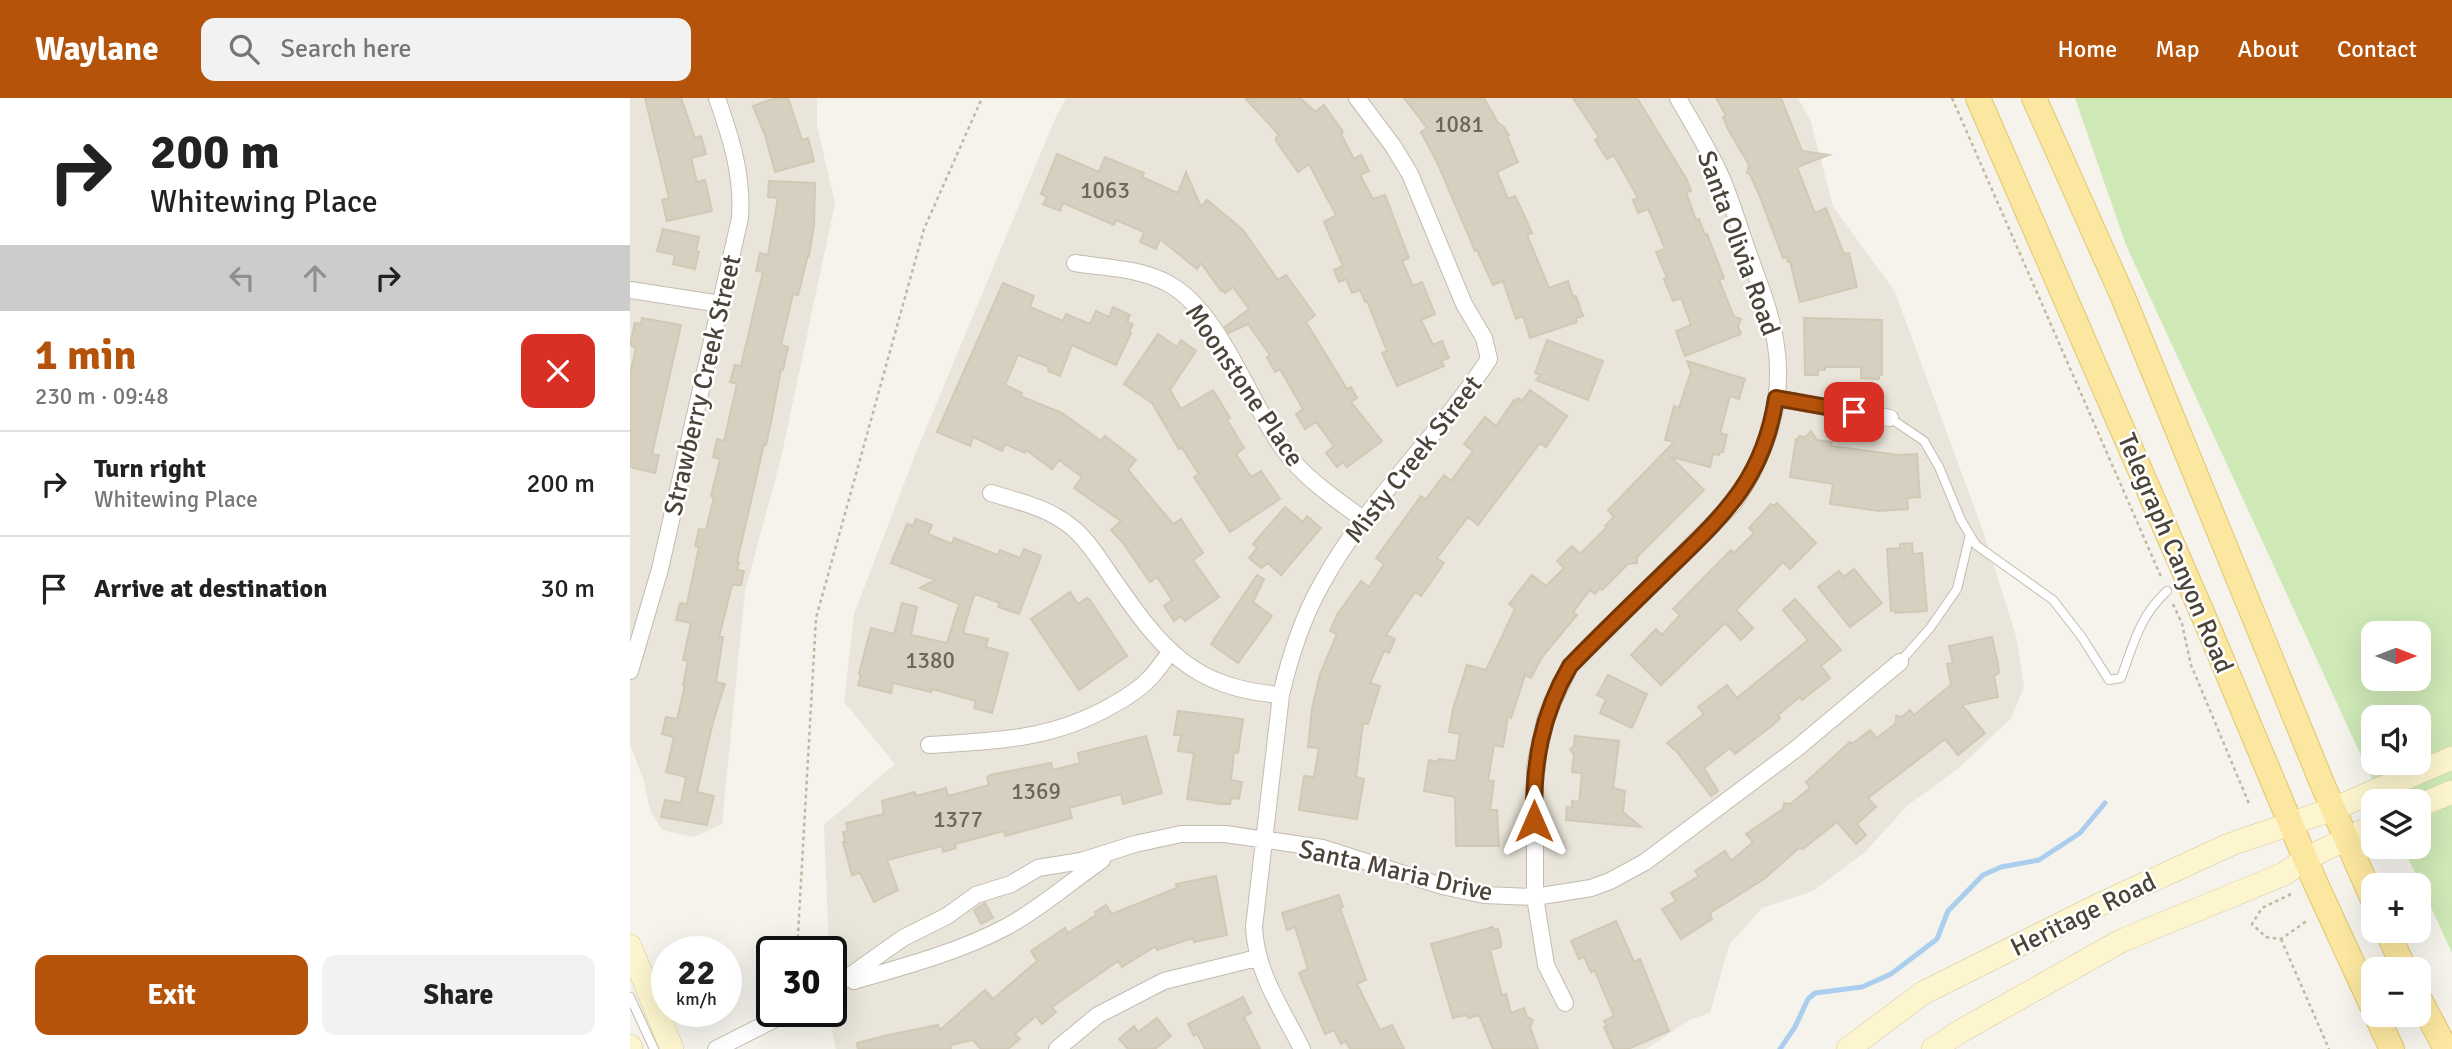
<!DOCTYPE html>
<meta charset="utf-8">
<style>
:root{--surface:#fff;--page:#f2f2f2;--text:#222;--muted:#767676;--line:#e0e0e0;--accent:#b45309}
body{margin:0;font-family:Signika,sans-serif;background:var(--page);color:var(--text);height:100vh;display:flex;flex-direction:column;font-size:26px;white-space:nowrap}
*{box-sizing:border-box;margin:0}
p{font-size:23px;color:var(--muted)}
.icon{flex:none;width:38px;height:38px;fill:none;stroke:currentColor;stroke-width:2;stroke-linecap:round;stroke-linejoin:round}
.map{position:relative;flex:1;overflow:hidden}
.sheet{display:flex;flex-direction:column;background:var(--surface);width:630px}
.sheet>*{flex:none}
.top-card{background:#fff;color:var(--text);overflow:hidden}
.needle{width:46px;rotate:90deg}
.buttons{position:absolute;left:1731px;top:523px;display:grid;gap:14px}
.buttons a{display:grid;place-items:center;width:70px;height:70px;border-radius:14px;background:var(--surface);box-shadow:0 7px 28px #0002;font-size:35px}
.speed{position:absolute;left:21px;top:838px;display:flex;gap:14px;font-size:35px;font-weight:700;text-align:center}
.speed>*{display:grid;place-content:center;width:91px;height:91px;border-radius:50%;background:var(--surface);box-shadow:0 7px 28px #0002;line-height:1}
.speed small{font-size:18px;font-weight:400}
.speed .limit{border:4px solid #111;border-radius:10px;background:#fff;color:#111}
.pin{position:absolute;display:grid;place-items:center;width:60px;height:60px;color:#fff;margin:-30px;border-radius:14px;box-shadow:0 4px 10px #0006}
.me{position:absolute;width:77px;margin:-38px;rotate:0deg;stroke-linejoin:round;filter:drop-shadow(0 0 5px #0008)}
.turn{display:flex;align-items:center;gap:24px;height:147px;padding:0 35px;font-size:32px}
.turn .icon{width:91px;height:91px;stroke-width:2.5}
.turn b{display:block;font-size:49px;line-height:60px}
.lanes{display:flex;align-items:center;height:66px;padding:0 35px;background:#0003;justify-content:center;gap:35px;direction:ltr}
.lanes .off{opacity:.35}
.round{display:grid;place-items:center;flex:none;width:74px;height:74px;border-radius:14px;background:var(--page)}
.overview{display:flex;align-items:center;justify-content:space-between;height:119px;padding:0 35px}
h1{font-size:42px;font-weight:800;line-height:52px;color:var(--accent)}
.action{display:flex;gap:14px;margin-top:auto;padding:14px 35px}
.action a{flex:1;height:80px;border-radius:14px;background:var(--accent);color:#fff;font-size:28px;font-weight:800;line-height:80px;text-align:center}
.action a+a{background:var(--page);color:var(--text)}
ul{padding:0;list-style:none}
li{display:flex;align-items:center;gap:21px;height:105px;padding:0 35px;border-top:2px solid var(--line)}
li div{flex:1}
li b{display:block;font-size:26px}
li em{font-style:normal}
header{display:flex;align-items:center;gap:42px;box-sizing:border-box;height:98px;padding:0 35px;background:var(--accent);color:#fff}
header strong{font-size:33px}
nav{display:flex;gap:38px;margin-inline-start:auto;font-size:24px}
.search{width:490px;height:63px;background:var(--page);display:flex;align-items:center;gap:18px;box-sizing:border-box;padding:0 24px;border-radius:14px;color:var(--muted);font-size:26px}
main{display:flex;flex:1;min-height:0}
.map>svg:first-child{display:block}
</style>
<header>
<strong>Waylane</strong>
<div class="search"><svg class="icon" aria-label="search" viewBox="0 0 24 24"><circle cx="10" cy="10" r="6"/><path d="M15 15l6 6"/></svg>Search here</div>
<nav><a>Home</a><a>Map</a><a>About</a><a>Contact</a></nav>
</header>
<main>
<section class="sheet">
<div class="top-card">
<div class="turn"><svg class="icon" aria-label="right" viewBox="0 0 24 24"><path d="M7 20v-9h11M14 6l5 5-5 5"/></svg><div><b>200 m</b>Whitewing Place</div></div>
<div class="lanes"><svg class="icon off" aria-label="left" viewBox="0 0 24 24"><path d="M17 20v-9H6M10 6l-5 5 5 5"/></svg><svg class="icon off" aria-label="ahead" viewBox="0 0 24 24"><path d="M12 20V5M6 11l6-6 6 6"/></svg><svg class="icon" aria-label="right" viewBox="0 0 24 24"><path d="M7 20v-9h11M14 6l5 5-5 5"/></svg></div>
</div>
<div class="overview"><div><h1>1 min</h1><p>230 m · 09:48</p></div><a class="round" style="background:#d93025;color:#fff"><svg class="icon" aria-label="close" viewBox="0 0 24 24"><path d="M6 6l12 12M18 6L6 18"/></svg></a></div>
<ul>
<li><svg class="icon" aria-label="right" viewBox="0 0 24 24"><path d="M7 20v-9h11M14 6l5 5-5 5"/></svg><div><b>Turn right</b><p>Whitewing Place</p></div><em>200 m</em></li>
<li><svg class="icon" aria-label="arrive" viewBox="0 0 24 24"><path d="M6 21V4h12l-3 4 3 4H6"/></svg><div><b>Arrive at destination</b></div><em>30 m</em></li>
</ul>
<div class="action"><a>Exit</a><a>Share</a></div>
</section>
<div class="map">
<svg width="1822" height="951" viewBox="0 0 1822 951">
<rect width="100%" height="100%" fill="#f5f3ec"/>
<path fill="#e9e5da" d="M0,0H187V28L205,105L151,360L115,493L92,726L64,739L32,732L20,712L14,683L0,646Z
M436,0H1168L1181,24L1203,108L1265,194L1353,433L1386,538L1394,589L1381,620L1329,670L1278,707L1235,754L1183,793L1132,810L1099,847L1080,915L1059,922L1016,951H206L202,933L201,854H199L194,727L265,666L214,604L224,516L285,357L425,21Z"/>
<path fill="#cee8b6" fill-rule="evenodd" d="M1445,0H1822V855L1773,749H1788V704L1752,703L1496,147ZM1743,536H1788V581H1743ZM1743,620H1788V665H1743Z"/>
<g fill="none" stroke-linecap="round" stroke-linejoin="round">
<path stroke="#abceef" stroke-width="5" d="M1150,951L1165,929L1178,901L1185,895L1232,889L1261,876L1307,841L1318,813L1353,777L1371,769L1409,762L1450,735L1475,705"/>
</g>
<path fill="#d7d0c1" stroke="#d1c8b5" stroke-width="2" d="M15,0H51L65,40L71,38L76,56L61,60L67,84L75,82L82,113L37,123L32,102L39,100Z
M146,0H158L172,42L178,40L184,63L145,74L135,37L123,8Z
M615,0H670L685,14L694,7L713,34L711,36L724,61L731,57L739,73L730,77L743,101L755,97L779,160L772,163L783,188L792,184L805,216L791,222L803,247L812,243L819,260L811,263L814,268L767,288L752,255L757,253L737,203L735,204L730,192L722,195L716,181L709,184L704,172L713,168L694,124L706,117L679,66L668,74L646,43V40L649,37Z
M774,0H854L868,25L874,29L879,37L877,38L888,64L867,74L878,101L885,98L895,119L902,135L897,137L919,190L938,183L943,199L946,198L953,218L946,220L947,224L900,240L893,218L886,221L873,183L863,187L847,152L845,153L807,64L791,34L797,30Z
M943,0H1007L1057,82L1061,93L1056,94L1066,122L1069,121L1075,137L1077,136L1094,180L1089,182L1104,219L1111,221L1108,228L1111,236L1055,258L1046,233L1061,227L1051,200L1043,203L1034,181L1037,180L1026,154L1035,151L1022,119L1018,111L1008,115L1003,102L1008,100L984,57L977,61L965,42L969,39Z
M1086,0H1151L1172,53L1199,57L1167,69L1185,115L1196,110L1214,156L1219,155L1227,189L1170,204L1160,163L1158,164L1156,159L1153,160L1130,99L1120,76L1117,75L1119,67L1098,31L1093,19L1096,17Z
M427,56L469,74L475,59L514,75L512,79L548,95L556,74L571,109L577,102L613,132L648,182L656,177L685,217L676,224L717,291L721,289L727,300L721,304L752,343L717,369L713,364L707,369L696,355L704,348L686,324L675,331L666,316L673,311L650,271L645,274L637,259L640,257L618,226L599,235L595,229L619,211L603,189L595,195L593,192L591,193L571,165L567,171L530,141L526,151L510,144L514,134L486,122L484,127L433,105L430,113L413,106L417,99L411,96Z
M139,83L185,85L184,127L179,158L178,157L168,197L163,196L151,247L158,249L153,272L151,271L141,324L136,347L134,346L107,464H109L107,472L114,473L111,487H102L89,539H93L86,584L95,586L83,624L67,694L84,698L77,727L31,719L35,702L51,705L56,679L36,674L44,639L32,636L36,619L47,621L55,588L53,587L58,563L53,562L61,525L46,522L50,505L57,506L69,449L65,448L69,431L76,432L84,399L81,398L90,361L83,359L87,341L94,343L107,286L100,284L105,267L111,268L133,174L126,173L130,155L138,157L148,100L138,99Z
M33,131L69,139L66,153L69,154L65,171L43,166L45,157L27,153Z
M373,185L404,198L400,209L433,223L436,216L460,226L466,213L479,219L483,209L500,217L497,224L503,226L499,234L501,235L486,267L442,247L430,278L418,273L419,269L388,257L375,287L392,295L390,298L432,315L471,343L475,338L506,362L498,372L543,426L551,421L573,455L563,462L589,499L555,523L551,518L544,523L534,508L542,502L527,479L520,484L493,445L481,432L491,423L444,390L452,379L429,362L422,371L396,352L395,355L375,346L372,353L343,339L340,348L307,334Z
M12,220L51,227L22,356L29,357L25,375L0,369V276L6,250L0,247L5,225L11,226Z
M1174,220L1252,222V277H1249V281L1231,280V269H1195V272H1188V277H1175Z
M528,236L547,249L551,242L566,253L540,292L551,311L583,292L600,320L597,322L614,350L606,356L621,379L631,373L650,401L600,434L564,379L569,376L552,350L549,351L522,305L494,286Z
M917,242L973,263L958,302L906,282L910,277L905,275Z
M1057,263L1115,281L1109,301L1100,298L1090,335L1097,337L1093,354H1090L1089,357L1083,356L1080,369L1041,359L1074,392L1007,459V465L998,466L972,492L970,490L965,496L960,492L943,514L947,517L912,559L901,580L895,577L881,620L878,618L873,649L864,647L858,682L864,683L860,712H867L869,748H826L825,699L794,693L799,662L808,664V661L826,663L830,636L819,634L823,611L837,567L856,572L885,511L879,506L902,477L916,488L934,470L927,463L942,448L949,455L952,454L977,429L975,428L984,419L978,412L1044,344L1035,342L1044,308L1049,310L1060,276H1062Z
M900,292L937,318L916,349L910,345L848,427L838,419L807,460L814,465L791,498L785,494L756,537L765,541L759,555L754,553L740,585L750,588L738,626L733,625L726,679L734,681L727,721L669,712L674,678L684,679L689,650L678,649L682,611L690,576L707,536L700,533L707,517L731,483L739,489L754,466L746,460L791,398L796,401L814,377L821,383L843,353L834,346L855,319L866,328L884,302L885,303L888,300L892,303Z
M1181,333L1187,342L1202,344L1201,348L1269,357L1287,356L1290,399L1277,400L1278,411L1249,413L1200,406L1203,386L1160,379L1166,341L1168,342L1169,338L1176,339Z
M1147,405L1186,445L1160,471L1153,464L1106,512L1123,530L1111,542L1095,525L1031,587L1001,557L1026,531L1032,537L1050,517L1043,511L1101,452L1104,455L1124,435L1119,430L1141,406L1144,408Z
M655,409L673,424L677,418L691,430L651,477L638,465L631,470L619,460L627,450L623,446Z
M286,421L302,427L298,436L322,446L324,440L368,457L370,452L390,460L394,451L411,458L389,516L368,509L370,505L345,496L341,506L333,535L358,541L356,549L378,555L362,615L344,610L346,603L302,591L301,594L263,585L261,595L228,587L231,577L229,576L241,530L264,536L272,505L287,509L281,537L317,545L329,506L290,490L305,482L261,465L277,426L283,428Z
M1282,445L1283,456L1292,455L1297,513L1265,515V512L1261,513L1257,451L1270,450V446Z
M1224,471L1252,505L1220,529L1188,489L1209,473L1214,479Z
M627,477L634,481L623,504L642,518L608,565L581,546Z
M440,494L448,506L457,500L460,502L497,558L449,592L401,521Z
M1165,501L1211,552L1191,568L1200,580L1172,602L1170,599L1148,617L1150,620L1144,626L1105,656L1100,650L1074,670L1088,693L1081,698L1047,654L1037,645L1074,616L1068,609L1097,587L1107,600L1178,542L1153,512Z
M1362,539L1368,566L1369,575L1364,578L1368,599L1332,607L1355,635L1328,657L1315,641L1238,700L1246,709L1227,726L1236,737L1226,746L1207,724L1173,751L1169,750L1134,781L1080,815L1082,821L1051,841L1032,811L1046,803L1041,795L1069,778L1065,773L1095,753L1101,763L1123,744L1116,736L1153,711L1154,705L1160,706L1180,690L1176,684L1220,644L1222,646L1240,632L1247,640L1266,625V618L1272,619L1280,612L1284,617L1321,587L1317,566L1323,565L1319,548Z
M978,577L1017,596L1002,630L970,615L976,601L967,597Z
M548,613L613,621L608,655L604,654L601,682L612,684L609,701L601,700L600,706H591L557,701L564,655L548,653L551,637H544Z
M516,638L532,695L493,706L491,696L439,710L442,720L375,738L374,733L325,746L326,750L313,754L312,748L257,762L268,792L244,804L230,775L222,777L213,744H215L213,734L218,733L216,725L254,716L252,703L285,694L286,698L316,690L318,698L359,687L357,680L360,677L421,665L423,672L450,665L448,655Z
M945,638L989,643L983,690L995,693L993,714L1011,729L936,722L937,709L942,710V703L949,704L952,675L942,674L944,657L940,651L944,648Z
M586,778L597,837L564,844L563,840L527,852L526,848L492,869L488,863L422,909L426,914L412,926L406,918L385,936L390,941L378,951H351L343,942L320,947L321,951H228L227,945L258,937L308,927L310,932L355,892L363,901L407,863L401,853L435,830L438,835L466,817L465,814L476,807L482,816L547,790L546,786Z
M709,797L713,809L710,810L736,882L727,886L750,932L762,927L774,951H720L716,943L711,946L704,932L695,936L669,875L678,871L665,829L657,832L652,815Z
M355,805L363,820L351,826L344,812Z
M986,823L1004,864L1010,861L1039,933L998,951H984L974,929L977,928L974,923L984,918L965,873L961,874L954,859L949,861L941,843Z
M863,829L864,832L868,831L871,844V849L860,852L872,897L876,896L881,915L894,910L897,919L903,922L900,929L908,951H863L849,917L839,920L836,917L823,920L801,846Z
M613,899L621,915L614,919L630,951H575L567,936L564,938L558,926Z
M527,920L541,938L525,951H498L489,941L504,928L508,934Z"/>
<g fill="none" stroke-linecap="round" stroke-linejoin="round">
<defs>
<path id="service" d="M1260,320L1294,343L1309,369L1331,422L1346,447L1423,502L1451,538L1479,582L1491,580C1504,545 1509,519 1537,493
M1270,564L1300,530L1327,491L1340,437
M0,899L24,951"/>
<path id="minor" d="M445,165C476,170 511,170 539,186C591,215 618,303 654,352C675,381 706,401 734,422
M0,192L91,206
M1146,300L1260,320
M361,395C390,404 420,410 444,431C460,445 471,464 483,481C531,550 561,590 651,597
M0,573L30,471L110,120C113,77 101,40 87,0
M299,647C366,643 421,642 481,608C494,601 510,591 520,580C527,573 533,563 540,555
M224,883C275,868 329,854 376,829C410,811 440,784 472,762
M201,891L273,840L317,818L346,797L381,786L408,770L451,763L505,746L551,736H595L693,750L812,788L854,797L905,799L961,790L980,783L1015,764L1166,651L1270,564
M935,905L916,867L905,799V668L916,619L940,568L1103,406C1137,357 1156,300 1145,241C1140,211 1128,183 1118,154C1108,127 1100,96 1087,70C1075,46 1061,23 1048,0
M86,951L159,914
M427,951L468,917L534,883L627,860
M672,951C652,911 626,875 624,829L651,597C660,558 672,521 691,487C736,404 808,339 859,261L854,240L834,206L780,76L763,48L727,0"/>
<path id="secondary" d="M1788,708L1822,694
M0,848L42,951
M0,948L1,951
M1218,951L1293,895L1469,807L1599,747L1703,711L1822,660
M1303,951L1331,933L1491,843L1654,776L1675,761L1743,728"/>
<path id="primary" d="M1348,0L1574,519L1685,784L1743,910
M1404,0L1493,199L1692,685L1743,802
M1757,833L1775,872
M1788,898L1816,951
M1746,917L1762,951"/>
</defs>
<use href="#service" stroke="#c1bcae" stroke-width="10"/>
<use href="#minor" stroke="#c1bcae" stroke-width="18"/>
<use href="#secondary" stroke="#d3c89d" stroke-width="24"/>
<use href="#primary" stroke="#e1c66e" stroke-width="26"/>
<path stroke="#c2b8a0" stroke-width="2.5" stroke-dasharray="3.5 3.5" stroke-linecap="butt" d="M1322,0L1532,481
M1543,506L1552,526L1561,567L1620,708
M1661,796L1632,810L1622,826L1636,839L1651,841L1678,822
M1651,841L1699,951
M167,854L186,520L294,131L352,0"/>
<use href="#service" stroke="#fff" stroke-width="8"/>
<use href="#minor" stroke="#fff" stroke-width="16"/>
<use href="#secondary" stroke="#fdf5ce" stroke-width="23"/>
<use href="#primary" stroke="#fbe79f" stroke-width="24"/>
</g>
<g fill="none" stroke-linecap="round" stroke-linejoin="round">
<defs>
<path id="route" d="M904,723C903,667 911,617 940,568C970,537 1001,507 1032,477C1090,420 1133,385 1146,300L1224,314"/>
</defs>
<use href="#route" stroke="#753606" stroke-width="18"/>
<use href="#route" stroke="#b45309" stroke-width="12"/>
</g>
<g text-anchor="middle" stroke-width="5" stroke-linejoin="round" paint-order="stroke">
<g font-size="23" fill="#6d675b">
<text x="829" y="34">1081</text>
<text x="475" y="100">1063</text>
<text x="300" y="570">1380</text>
<text x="406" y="701">1369</text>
<text x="328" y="729">1377</text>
</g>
<g font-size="26" fill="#4a4439" stroke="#fff">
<text transform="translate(1109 145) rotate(70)" y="9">Santa Olivia Road</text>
<text transform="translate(72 287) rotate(-77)" y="9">Strawberry Creek Street</text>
<text transform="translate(615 287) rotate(56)" y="9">Moonstone Place</text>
<text transform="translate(783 361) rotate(-52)" y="9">Misty Creek Street</text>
<text transform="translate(1546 455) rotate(67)" y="9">Telegraph Canyon Road</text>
<text transform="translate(766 772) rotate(13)" y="9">Santa Maria Drive</text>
<text transform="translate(1453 816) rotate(-26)" y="9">Heritage Road</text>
</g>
</g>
</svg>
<div class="buttons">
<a><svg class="needle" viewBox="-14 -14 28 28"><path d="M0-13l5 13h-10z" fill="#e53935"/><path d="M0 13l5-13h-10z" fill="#767676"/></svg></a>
<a><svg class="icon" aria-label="sound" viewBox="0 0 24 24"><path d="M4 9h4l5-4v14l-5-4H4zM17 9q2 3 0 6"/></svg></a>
<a><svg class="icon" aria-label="layers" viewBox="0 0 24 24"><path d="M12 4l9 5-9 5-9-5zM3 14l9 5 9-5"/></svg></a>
<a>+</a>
<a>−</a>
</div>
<div class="speed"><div>22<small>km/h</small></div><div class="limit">30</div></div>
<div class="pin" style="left:1224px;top:314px;background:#d93025"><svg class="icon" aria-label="arrive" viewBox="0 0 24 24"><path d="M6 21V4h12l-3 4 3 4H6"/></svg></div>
<svg class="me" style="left:904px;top:723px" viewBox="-20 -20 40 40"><path d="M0-17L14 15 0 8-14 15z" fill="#b45309" stroke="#fff" stroke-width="4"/></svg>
</div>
</main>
